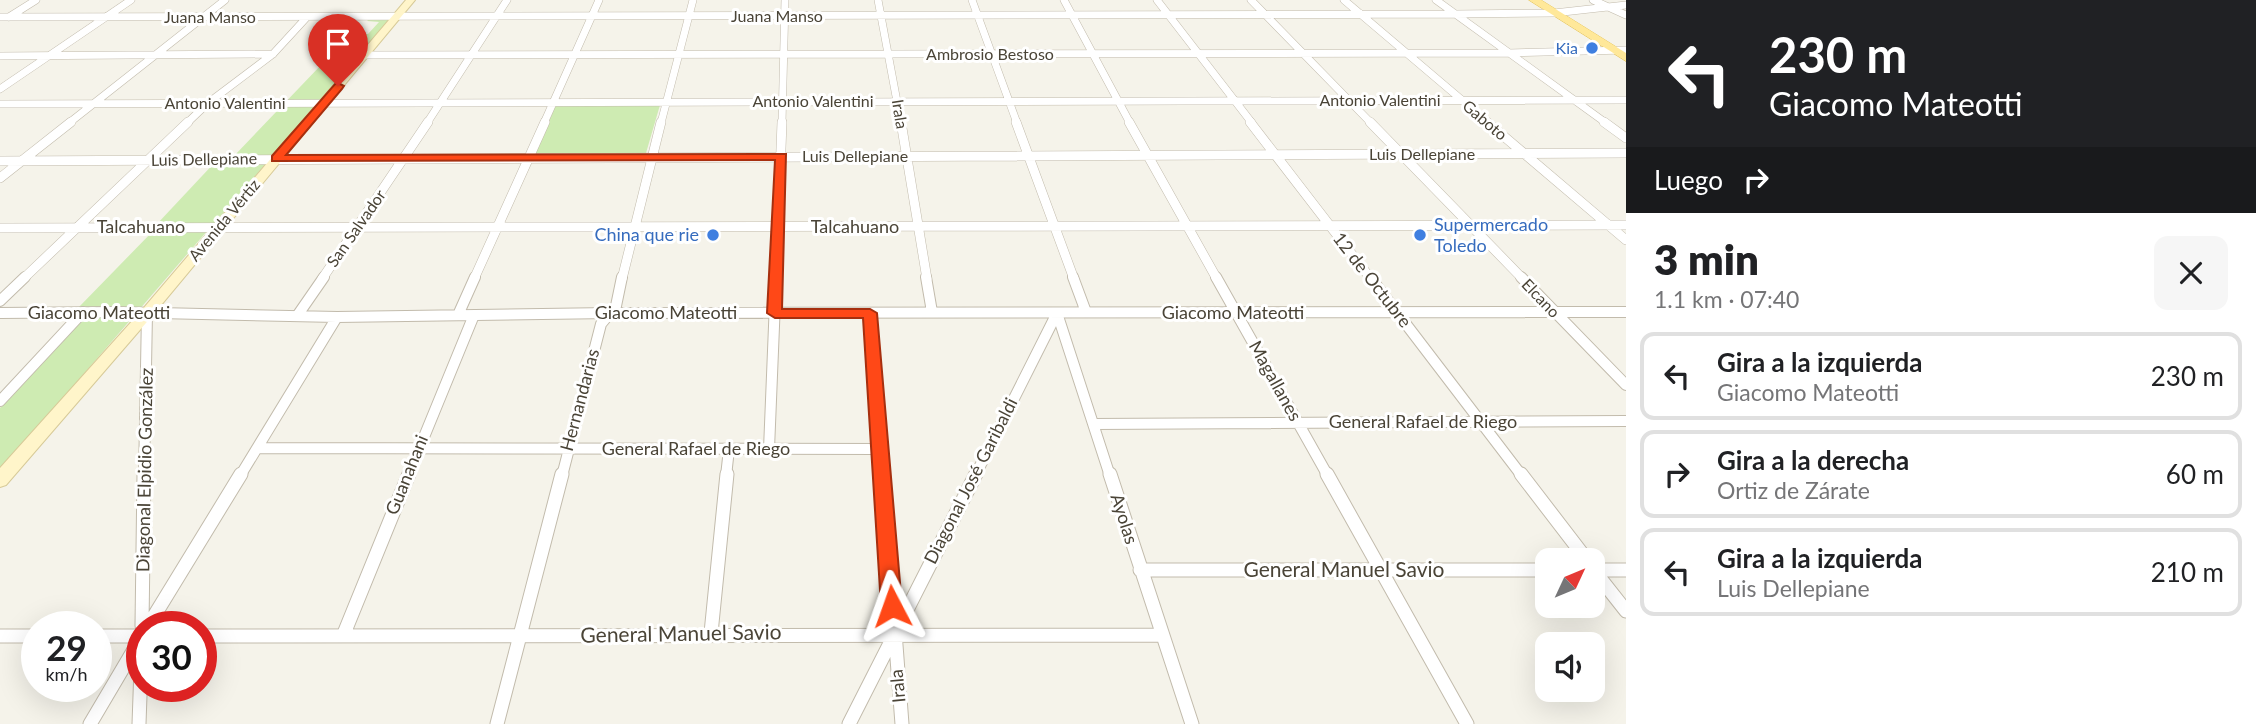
<!DOCTYPE html>
<html lang="es">
<meta charset="utf-8">
<style>
:root{--surface:#fff;--page:#f6f6f6;--text:#202124;--muted:#757577;--line:#e0e0e0}
body{margin:0;font-family:Lato,sans-serif;background:var(--page);color:var(--text);height:100vh;display:flex;flex-direction:column;font-size:26px;white-space:nowrap}
*{box-sizing:border-box;margin:0}
p{font-size:23px;color:var(--muted)}
.icon{flex:none;width:38px;height:38px;fill:none;stroke:currentColor;stroke-width:2;stroke-linecap:round;stroke-linejoin:round}
.map{position:relative;flex:1;overflow:hidden}
.drawer{display:flex;flex-direction:column;background:var(--surface);width:630px}
.drawer>*{flex:none}
.guide{background:#202124;color:#fff;overflow:hidden}
.needle{width:46px;rotate:46deg}
.controls{position:absolute;left:1535px;top:548px;display:grid;gap:14px}
.controls a{display:grid;place-items:center;width:70px;height:70px;border-radius:14px;background:var(--surface);box-shadow:0 7px 28px #0002;font-size:35px}
.speed{position:absolute;left:21px;top:611px;display:flex;gap:14px;font-size:35px;font-weight:700;text-align:center}
.speed>*{display:grid;place-content:center;width:91px;height:91px;border-radius:50%;background:var(--surface);box-shadow:0 7px 28px #0002;line-height:1}
.speed small{font-size:18px;font-weight:400}
.speed .limit{border:10px solid #d22;background:#fff;color:#111}
.pin{position:absolute;display:grid;place-items:center;width:60px;height:60px;color:#fff;margin:-72px -30px;border-radius:50% 50% 50% 0;rotate:-45deg;box-shadow:0 0 7px #0007}
.pin .icon{rotate:45deg}
.me{position:absolute;width:77px;margin:-38px;rotate:356deg;stroke-linejoin:round;filter:drop-shadow(0 0 5px #0008)}
.turn{display:flex;align-items:center;gap:24px;height:147px;padding:0 28px;font-size:32px}
.turn .icon{width:91px;height:91px;stroke-width:2.5}
.turn b{display:block;font-size:49px;line-height:60px}
.then{display:flex;align-items:center;height:66px;padding:0 28px;background:#0003;gap:14px;font-size:26px}
.round{display:grid;place-items:center;flex:none;width:74px;height:74px;border-radius:14px;background:var(--page)}
.head{display:flex;align-items:center;justify-content:space-between;height:119px;padding:0 28px}
h1{font-size:42px;font-weight:800;line-height:52px}
ul{padding:0;list-style:none}
li{display:flex;align-items:center;gap:21px;height:88px;margin:0 14px 10px;padding:0 14px;border:4px solid var(--line);border-radius:14px}
li div{flex:1}
li b{display:block;font-size:26px}
li em{font-style:normal}
main{display:flex;flex:1;min-height:0}
.map>svg:first-child{display:block}
</style>
<main>
<div class="map">
<svg width="1626" height="724" viewBox="0 0 1626 724">
<rect width="100%" height="100%" fill="#f5f3ea"/>
<path fill="#ceebb2" d="M370,18H392L273,156H234L322,64H330L352,41L347,38L350,34H368L379,22L367,21Z
M555,105H660L646,153H534Z
M217,160H269L214,224H157Z
M154,230H208L0,471V408L93,309L78,308Z"/>
<g fill="none" stroke-linecap="round" stroke-linejoin="round">
<defs>
<path id="street-far3" d="M878,0L901,123
M972,0L1017,123
M1064,0L1130,123
M1157,0L1252,123
M1251,0L1371,123
M1344,0L1489,123
M1436,0L1606,123
M1593,0L1626,15
M0,17L1455,14L1554,13L1626,5
M9,17L36,0
M365,55L1509,53L1626,50
M0,56L273,54
M0,89L131,0
M0,104L1626,100
M69,123L225,0
M187,123L208,103L273,54L307,17
M427,123L507,0
M544,123L599,0
M661,123L693,0
M782,123L785,0"/>
<path id="street-far2" d="M901,122L927,279
M1016,122L1074,279
M1129,122L1217,279
M1250,122L1371,279
M1370,122L1523,279
M1487,122L1626,240
M1604,122L1626,138
M0,161L1626,153
M0,178L71,122
M0,228L1626,225
M23,279L188,122
M322,279L428,122
M474,279L545,122
M622,279L661,122
M776,279L782,122"/>
<path id="street-far1" d="M926,277L932,312
M1073,277L1086,312
M1216,277L1328,476
M1370,277L1522,476
M1521,277L1626,385
M0,301L25,277
M0,313L115,312L337,317L610,313L1626,312
M870,313L883,476
M1057,313L1110,476
M458,315L475,277
M297,316L324,277
M0,401L83,312
M1094,424L1626,421
M259,448L881,449
M769,449L776,277
M144,476L147,313
M240,476L337,317
M408,476L474,315
M562,476L601,324L616,306L622,277
M726,476L729,449
M975,476L1057,313"/>
<path id="street" d="M883,474L902,724
M1110,474L1192,724
M1327,474L1467,724
M1521,474L1587,560
M1592,568L1626,611
M1140,570H1547
M1592,570H1626
M142,626L144,474
M148,626L241,474
M711,633L727,474
M0,636H37
M96,636H142
M201,636L1161,635
M343,636L409,474
M90,724L142,636
M139,724L142,639
M497,724L562,474
M849,724L976,474"/>
<path id="secondary" d="M406,0H415L152,316L6,485L0,487V468L142,310Z"/>
<path id="primary" d="M1529,0H1541L1626,53V61Z"/>
</defs>
<use href="#street-far3" stroke="#c2bbac" stroke-width="8"/>
<use href="#street-far2" stroke="#c2bbac" stroke-width="10"/>
<use href="#street-far1" stroke="#c2bbac" stroke-width="12"/>
<use href="#street" stroke="#c2bbac" stroke-width="15"/>
<use href="#secondary" stroke="#d7ca98" stroke-width="2"/>
<use href="#primary" stroke="#e9c964" stroke-width="1"/>
<use href="#street-far3" stroke="#fff" stroke-width="7"/>
<use href="#street-far2" stroke="#fff" stroke-width="9"/>
<use href="#street-far1" stroke="#fff" stroke-width="10"/>
<use href="#street" stroke="#fff" stroke-width="13"/>
<use href="#secondary" fill="#fff5ca" fill-rule="evenodd"/>
<use href="#primary" fill="#ffe899" fill-rule="evenodd"/>
</g>
<path fill="#ff4817" stroke="#a62f0f" stroke-width="2" d="M338,83L344,86L342,89L286,155L786,154L782,309H870L877,313L902,606L899,612L892,615L884,612L881,606L863,318H775L767,313L775,160L272,161V156L335,84Z"/>
<g fill="#3f7fe0" stroke="#fff" stroke-width="2.5">
<circle cx="1592" cy="48" r="7"/>
<circle cx="713" cy="235" r="7"/>
<circle cx="1420" cy="235" r="7"/>
</g>
<g text-anchor="middle" stroke-width="6" stroke-linejoin="round" paint-order="stroke">
<g font-size="16" fill="#4a4437" stroke="#fff">
<text x="777" y="22">Juana Manso</text>
<text x="210" y="23">Juana Manso</text>
<text x="990" y="60">Ambrosio Bestoso</text>
<text x="1380" y="106">Antonio Valentini</text>
<text x="813" y="107">Antonio Valentini</text>
<text x="225" y="109">Antonio Valentini</text>
<text transform="translate(900 114) rotate(81)" y="6">Irala</text>
<text transform="translate(1485 120) rotate(40)" y="6">Gaboto</text>
<text x="1422" y="160">Luis Dellepiane</text>
<text x="855" y="162">Luis Dellepiane</text>
<text transform="translate(204 159) rotate(-1)" y="6">Luis Dellepiane</text>
<text transform="translate(224 220) rotate(-50)" y="6">Avenida Vértiz</text>
<text transform="translate(356 228) rotate(-55)" y="6">San Salvador</text>
<text transform="translate(1541 298) rotate(46)" y="6">Elcano</text>
</g>
<g font-size="16" fill="#366cbe" stroke="#fff" text-anchor="end">
<text x="1578" y="54">Kia</text>
</g>
<g font-size="18" fill="#366cbe" stroke="#fff" text-anchor="start">
<text x="1434" y="231">Supermercado<tspan x="1434" dy="21">Toledo</tspan></text>
<text x="699" y="241" text-anchor="end">China que rie</text>
</g>
<g font-size="18" fill="#4a4437" stroke="#fff">
<text x="141" y="233">Talcahuano</text>
<text x="855" y="233">Talcahuano</text>
<text transform="translate(1372 280) rotate(52)" y="6">12 de Octubre</text>
<text x="99" y="319">Giacomo Mateotti</text>
<text x="666" y="319">Giacomo Mateotti</text>
<text x="1233" y="319">Giacomo Mateotti</text>
<text transform="translate(1275 381) rotate(61)" y="6">Magallanes</text>
<text transform="translate(580 400) rotate(-75)" y="6">Hernandarias</text>
<text x="1423" y="428">General Rafael de Riego</text>
<text x="696" y="455">General Rafael de Riego</text>
<text transform="translate(145 470) rotate(-89)" y="6">Diagonal Elpidio González</text>
<text transform="translate(407 475) rotate(-68)" y="6">Guanahani</text>
<text transform="translate(971 481) rotate(-63)" y="6">Diagonal José Garibaldi</text>
<text transform="translate(1124 519) rotate(72)" y="6">Ayolas</text>
<text transform="translate(898 686) rotate(-95)" y="6">Irala</text>
</g>
<g font-size="21" fill="#4a4437" stroke="#fff">
<text x="1344" y="577">General Manuel Savio</text>
<text transform="translate(681 634) rotate(-1)" y="7">General Manuel Savio</text>
</g>
</g>
</svg>
<div class="controls">
<a><svg class="needle" viewBox="-14 -14 28 28"><path d="M0-13l5 13h-10z" fill="#e53935"/><path d="M0 13l5-13h-10z" fill="#757577"/></svg></a>
<a><svg class="icon" aria-label="sound" viewBox="0 0 24 24"><path d="M4 9h4l5-4v14l-5-4H4zM17 9q2 3 0 6"/></svg></a>
</div>
<div class="speed"><div>29<small>km/h</small></div><div class="limit">30</div></div>
<div class="pin" style="left:338px;top:86px;background:#d93025"><svg class="icon" aria-label="arrive" viewBox="0 0 24 24"><path d="M6 21V4h12l-3 4 3 4H6"/></svg></div>
<svg class="me" style="left:892px;top:606px" viewBox="-20 -20 40 40"><path d="M0-17L14 15 0 8-14 15z" fill="#ff4817" stroke="#fff" stroke-width="4"/></svg>
</div>
<section class="drawer">
<div class="guide">
<div class="turn"><svg class="icon" aria-label="left" viewBox="0 0 24 24"><path d="M17 20v-9H6M10 6l-5 5 5 5"/></svg><div><b>230 m</b>Giacomo Mateotti</div></div>
<div class="then">Luego<svg class="icon" aria-label="right" viewBox="0 0 24 24"><path d="M7 20v-9h11M14 6l5 5-5 5"/></svg></div>
</div>
<div class="head"><div><h1>3 min</h1><p>1.1 km · 07:40</p></div><a class="round"><svg class="icon" aria-label="close" viewBox="0 0 24 24"><path d="M6 6l12 12M18 6L6 18"/></svg></a></div>
<ul>
<li><svg class="icon" aria-label="left" viewBox="0 0 24 24"><path d="M17 20v-9H6M10 6l-5 5 5 5"/></svg><div><b>Gira a la izquierda</b><p>Giacomo Mateotti</p></div><em>230 m</em></li>
<li><svg class="icon" aria-label="right" viewBox="0 0 24 24"><path d="M7 20v-9h11M14 6l5 5-5 5"/></svg><div><b>Gira a la derecha</b><p>Ortiz de Zárate</p></div><em>60 m</em></li>
<li><svg class="icon" aria-label="left" viewBox="0 0 24 24"><path d="M17 20v-9H6M10 6l-5 5 5 5"/></svg><div><b>Gira a la izquierda</b><p>Luis Dellepiane</p></div><em>210 m</em></li>
</ul>
</section>
</main>
